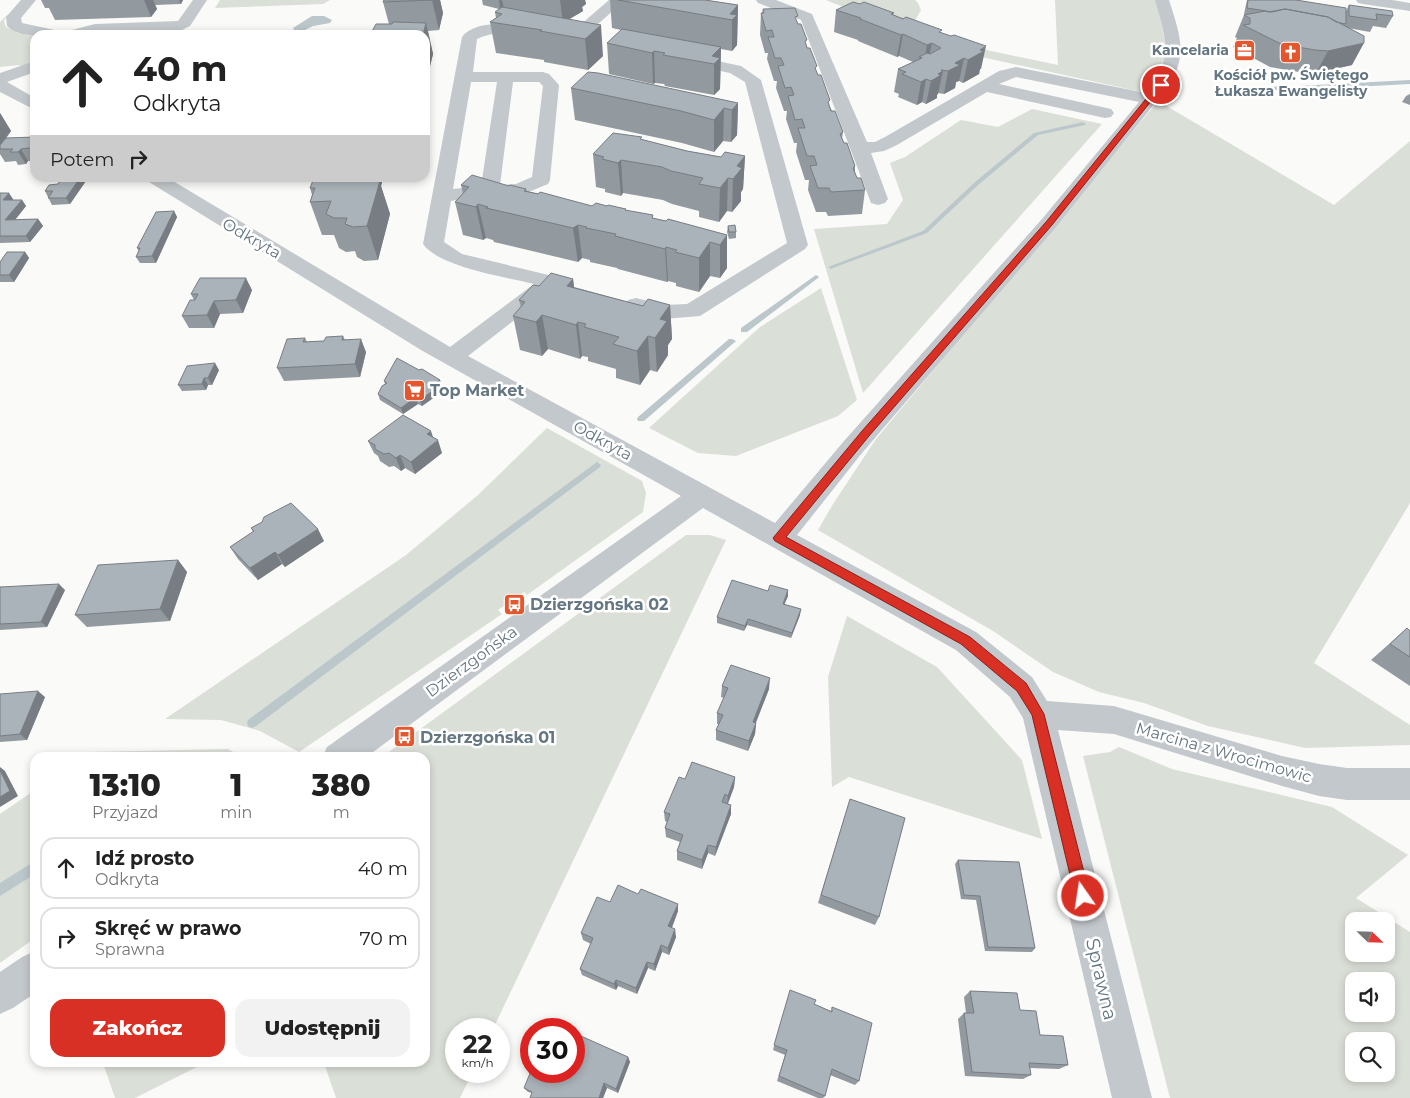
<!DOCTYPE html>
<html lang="pl">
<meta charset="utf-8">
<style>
:root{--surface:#fff;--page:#f2f2f2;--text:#222;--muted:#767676;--line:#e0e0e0;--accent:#d93025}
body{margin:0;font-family:Montserrat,sans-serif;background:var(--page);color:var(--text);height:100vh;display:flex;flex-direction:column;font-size:19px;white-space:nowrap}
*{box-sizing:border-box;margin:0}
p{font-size:16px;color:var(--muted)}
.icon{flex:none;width:28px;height:28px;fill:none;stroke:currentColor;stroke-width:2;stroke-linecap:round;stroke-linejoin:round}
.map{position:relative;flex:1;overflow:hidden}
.details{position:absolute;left:30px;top:752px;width:400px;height:315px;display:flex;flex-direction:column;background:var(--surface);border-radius:15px;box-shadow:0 2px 8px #0003}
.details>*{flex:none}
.hud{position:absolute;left:30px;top:30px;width:400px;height:152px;border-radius:15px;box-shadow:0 2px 8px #0003;background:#fff;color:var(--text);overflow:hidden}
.needle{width:32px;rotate:113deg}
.tools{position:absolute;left:1345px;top:912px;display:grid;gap:10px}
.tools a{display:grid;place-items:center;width:50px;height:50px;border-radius:10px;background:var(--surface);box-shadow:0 2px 8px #0003;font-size:25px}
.speed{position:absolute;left:445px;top:1018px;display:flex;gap:10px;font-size:25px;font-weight:700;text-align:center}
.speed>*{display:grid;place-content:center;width:65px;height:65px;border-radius:50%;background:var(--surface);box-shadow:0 2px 8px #0003;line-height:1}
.speed small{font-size:12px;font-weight:400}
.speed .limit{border:8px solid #d22;background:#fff;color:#111}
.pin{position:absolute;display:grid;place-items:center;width:42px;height:42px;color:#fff;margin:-21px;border:2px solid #fff;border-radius:50%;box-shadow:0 1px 5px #0007}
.me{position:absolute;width:55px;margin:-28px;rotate:347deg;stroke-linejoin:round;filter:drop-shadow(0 0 4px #0008)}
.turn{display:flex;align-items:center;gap:18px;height:105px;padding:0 20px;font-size:22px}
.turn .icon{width:65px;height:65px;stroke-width:2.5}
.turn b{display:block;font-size:35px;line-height:42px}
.then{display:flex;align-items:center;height:48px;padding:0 20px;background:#0003;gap:10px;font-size:19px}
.eta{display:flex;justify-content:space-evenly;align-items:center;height:85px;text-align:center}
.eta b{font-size:30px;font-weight:800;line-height:35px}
.cta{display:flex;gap:10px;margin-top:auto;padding:10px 20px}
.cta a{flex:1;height:58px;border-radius:15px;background:var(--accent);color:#fff;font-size:20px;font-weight:800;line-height:58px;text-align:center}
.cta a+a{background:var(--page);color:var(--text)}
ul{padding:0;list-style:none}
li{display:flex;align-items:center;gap:15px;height:62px;margin:0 10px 8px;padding:0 10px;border:2px solid var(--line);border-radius:15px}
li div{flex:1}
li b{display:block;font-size:19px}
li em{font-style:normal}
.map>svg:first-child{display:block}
</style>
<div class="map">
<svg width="1410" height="1098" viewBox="0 0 1410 1098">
<rect width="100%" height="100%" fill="#fafaf8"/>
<path fill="#dadfd7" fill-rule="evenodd" d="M220,0H330L323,4L215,8Z
M826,0H915L918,3L921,10L908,33Z
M1055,0H1156C1159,16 1168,43 1164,59C1160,71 1150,82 1142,92L963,53L972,47L1058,65Z
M8,14L4,21L6,27L18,33L35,35V61L22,67L19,65L0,67V22Z
M1158,101L1334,205L1410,141V503L1314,663L1410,725V745L1305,748L1208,726L1144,703L1099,692L1053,672L993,631L818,530L833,504L876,439Z
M1032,109L1102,124L863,393L814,229L887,224L903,200L890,163L905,157L961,120L998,127Z
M821,288L857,400L838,416L736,456L698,453L649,428L760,327Z
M547,428L642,481L646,493L643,512L527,595L524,592L498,610L502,614L299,752L260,731L221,720L165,719L406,555L478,495Z
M686,535H710L726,540L493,1029H456V1071H473L460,1098H336L324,1063L425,1062V758L382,757Z
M847,616L937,667L1022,760L1042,839L849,777L832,787L828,677Z
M1119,747L1172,769L1332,807L1408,855L1356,898L1410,932V1098H1170L1083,756L1110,752ZM1354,921H1386V954H1354ZM1354,981H1386V1014H1354ZM1354,1041H1386V1074H1354Z
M228,749L242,757H83L91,752Z
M35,790V938L0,963V814Z
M103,1063V1062L205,1063L135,1098H115Z"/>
<path fill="#bbc7cb" d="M312,16H324L332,20L330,23L313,26L303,31L294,30L293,28Z"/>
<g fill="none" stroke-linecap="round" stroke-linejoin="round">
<path fill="#bbc7cb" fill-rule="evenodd" d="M1410,80V84L1297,90L1294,88L1297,86Z
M1285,86L1288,88L1287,89L1238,93L1235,91L1238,89Z
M1083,122L1086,124L1085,125L1038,135L978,185L927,233L833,268L831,269L828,267L923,231L974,183L1034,133Z
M816,275L819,277L818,278L747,332H741V328Z
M729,339H732L736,341L644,421H638L637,419L638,417Z
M597,462L601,465L600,467L256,726L252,728L248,726L247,723L248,720Z
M206,752L210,754L211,758H199L200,755Z
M35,861V874L0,896V883Z"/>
<path fill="#c3c8cc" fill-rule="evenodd" d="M21,0H36L21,18L22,23L64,32L95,24L178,21L193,0H207L190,26L182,30C132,32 80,38 32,35C24,35 12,32 7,26L6,17Z
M609,0H625L579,41L574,43C543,36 507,25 477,39L473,72H543L549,74L559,85L550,180L548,184L519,196L465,198L451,201L444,242L462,254L557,277L561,282L557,287L468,356L775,523L844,441L1042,219L1139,102L1016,77L999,84L1111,109L1114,113L1111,117L1105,118L987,92L897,145L884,151L871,153L888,199L885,203L878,205L871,203L801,20L758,3L756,0H776L812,14L867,142H875L885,137L999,71L1016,67L1146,93C1174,59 1166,39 1155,0H1169C1180,35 1189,56 1167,88L1056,227L862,453L797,535L976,632L1032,677L1047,701L1114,706L1282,756L1319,764L1347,768H1410V800H1347L1319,796L1282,786L1114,734L1058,730L1152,1098H1112L1023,718L1010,697L956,650L703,508L365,758H322L327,747L681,496L421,350L149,182L147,178H168L450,347L534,284C506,277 439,267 423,244L462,37C479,13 547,28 571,33ZM471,82H497L481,186L453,189ZM513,82H539L543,86L532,177L516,184L500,185Z
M1356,0H1392L1410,3V11L1363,4L1358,3Z
M684,54L741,66L761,80L808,245L805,249L700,316L664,319L628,310L625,305L628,300L636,298L664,305L687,304L787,243L745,82L730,73L678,62L676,59L678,56Z
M35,61V72L7,82L35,98V110L0,92V73Z
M35,951V993L13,1008L0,1014V972L22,957Z"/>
</g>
<path fill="#929a9f" d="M41,0H183L181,4L155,5L157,9L151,17L55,20L49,8H45Z
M384,0H440L443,13L439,30L428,31L433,54L430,66H425V35L389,24L383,2Z
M482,0H585L586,4L582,7L583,11L569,19L603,56L588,70L544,62V60L496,53L490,22L496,18L495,12L499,9L483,5Z
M610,0H705L738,5L737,45L732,51L721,49L720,89L714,95L665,86L664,84L655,83L653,84L609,74L607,43L621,30L612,28Z
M1247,0H1296L1346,11L1349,5L1393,16L1386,28L1373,26L1370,32L1348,28L1352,65L1316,73H1304L1270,67L1233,47L1237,38L1235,37L1244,15L1248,14H1244Z
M763,9L798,23L830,107L843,132L842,139L855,166V173L857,178L865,190L862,214L828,216L826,212H816L808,190L809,180H805L796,152L797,143H794L786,119L787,111H784L776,88L777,81H774L767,59L768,53H765L760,35L761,13H762Z
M836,10L894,15L942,33L981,69H980L979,74L963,83L959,81L956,82L955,88L944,94L938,93L937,95V98L926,104L922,102L917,105L898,97L899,94L894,92L898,69L913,62L899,56L897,57L858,41V40L834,32Z
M571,88L738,103L737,135L731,142L723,141L714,152L682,143L575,120Z
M1410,94V105L1402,102L1406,96Z
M0,113L11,131L5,140L35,137V161H28L26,164L18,165L16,161L5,162L0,154Z
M642,140L687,151L721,157L745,156L743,189L741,192V201L732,212L727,211L719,222L699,217V211L672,204L663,200L623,193L621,196L605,192V189L596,187L593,154Z
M57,178H88L70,204L52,205L45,191L58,184L61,179H58Z
M314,178H383L381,186L390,214L378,260L364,261L357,257L355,251L346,252L339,248L334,235H322L310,202L312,195L310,188Z
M461,185L509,186L526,189L527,191L592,206H607L626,209V211L653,218L727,235V268L720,278L710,276L699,292L676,286V283L668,281L667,282L618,269L617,268L590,262V260L582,258L578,262L494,242L493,240L486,238L483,240L463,235L455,202L463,194Z
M0,193L13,199V200H22L26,206L15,220L38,219L43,226L30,242L0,243Z
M174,211L177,217L156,263H140L136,257L139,251L137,248Z
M728,226L736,232V238L729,239L727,232Z
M25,252L29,258L14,282H0V262Z
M573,279L574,287L643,306L670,305L672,339L668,345V355L657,372L650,370L640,385L616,378V369L588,361V357L582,356L580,359L548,349L542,356L520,350L513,316L521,307L519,300L539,286Z
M252,290L243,313L220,314L214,328H189L182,316L194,300L191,294Z
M343,336L345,340L366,352L360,377L284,381L277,368L305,338L307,342L324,341Z
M219,370L212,385H208L206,390L182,391L178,385Z
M419,370L440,380L443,391L422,406L418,404L403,414L380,400L378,394L385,384L384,381Z
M433,438L442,453L415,474L405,468L401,471L394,466L389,467L380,461L378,456L374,453L368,441Z
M251,528L324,541L285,567L282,564L258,580L238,559L230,547L253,532Z
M178,560L187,572L170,621L87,627L75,615Z
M0,587L65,590L47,627L0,630Z
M788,590V596L784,604L800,615L791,638L747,625L744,631L717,623V617L768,591Z
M1407,628L1410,631V686L1371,660Z
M722,686L769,689L756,723L755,734L748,751L716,740V730L719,724H717V713L724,698L721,697Z
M0,694L45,697L27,740L0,742Z
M735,777L734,787L728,804L731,814L715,856L708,853L702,869L677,860V851L680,842L666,837L665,828L667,822L665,821L664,812L685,779Z
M850,799L879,917L875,925L818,903Z
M958,860L1035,948L1032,952L985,951L976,900L961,899L955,864Z
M610,902L678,911L672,928L676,937L669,955L662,952L655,971L648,968L637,994L618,986L616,990L582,975L580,969L591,944L583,940L581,933Z
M790,990L814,1004L831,1011L832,1007L859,1081L855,1085L830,1075L825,1096L823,1098H818L777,1081L785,1055L773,1050Z
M970,991L1020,1010L1040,1035L1068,1065L1059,1069L1030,1068L1031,1075L1023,1079L965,1076L958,1019L964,1013H966L964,997Z
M628,1057L630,1062L618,1093L607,1088L603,1098H530L532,1093L528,1092L524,1088Z"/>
<path fill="#777d82" d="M144,0H153L157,9L151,17Z
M179,0H183L181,4Z
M432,0H440L443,13L439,30Z
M499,0H502L504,8L500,10Z
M560,0H585L586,4L582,7L583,11L563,23Z
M738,5L737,45L732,51V20L730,14Z
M426,23L433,54L430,66L425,45V35H423Z
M601,25L603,56L588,70L585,39Z
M903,34L899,56L897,57L901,35Z
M932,43L927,65L923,67L927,45Z
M1364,43L1352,65L1316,73L1328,51Z
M986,46L981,69H980L979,74L963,83L968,60L980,50Z
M721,47L720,89L714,95V64L712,56Z
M654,51L655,83L653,84L652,53Z
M964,58L959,81L956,82L955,88L944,94L948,71L955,63Z
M943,71L938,94L937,95V98L926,104L931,81L938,74Z
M926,79L922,102L917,105L921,82Z
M738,103L737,135L731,142L732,110Z
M724,108L723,141L714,152V120Z
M0,113L11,131L0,145Z
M35,142V156L30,148Z
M21,149L28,161L26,164L18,152Z
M745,156L743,189L741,192V201L732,212L733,179L737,166Z
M621,160L623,193L621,196L618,163Z
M80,178H88L70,204L66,198Z
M364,178H366L374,203L376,195L370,178H383L381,186L390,214L378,260L367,226L363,181Z
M728,178L727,211L719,222L720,188Z
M9,193L13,199L8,207L3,200Z
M22,200L26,206L10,226L5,220Z
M478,204L486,238L483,240L476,207Z
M174,211L177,217L156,263L152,256Z
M38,219L43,226L30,242L26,236Z
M578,225L582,258L578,262L573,228Z
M727,235V268L720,278V245Z
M710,242V276L699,292V258Z
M666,247L668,281L667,282L665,249Z
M25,252L29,258L14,282L9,275Z
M246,278L252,290L243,313L236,300Z
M573,279L577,313L567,286Z
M214,301L220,314L214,328L207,315Z
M670,305L672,339L668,345V355L657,372L655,338L660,319Z
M542,315L548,349L542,356L536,322Z
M578,322L582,356L580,359L576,325Z
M648,336L650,370L640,385L637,351Z
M361,339L366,352L360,377L355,364Z
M215,363L219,370L212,385L208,378Z
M204,378L208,385L206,390L202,384Z
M440,380L443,391L422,406L420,400Z
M416,397L418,404L403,414L401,408Z
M431,431L435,443L438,440L442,453L415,474L411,462L427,434Z
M400,455L405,468L401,471L396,458Z
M318,529L324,541L285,567L278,555Z
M275,552L282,564L258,580L250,568Z
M178,560L187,572L170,621L160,609Z
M59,584L65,590L47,627L41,622Z
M788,590V596L782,610L783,604Z
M801,609L800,615L791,638L792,633Z
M748,619L747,625L744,631L745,626Z
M770,678L769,689L753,729L756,723L755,734L748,751L749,741L753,722Z
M38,691L45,697L27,740L20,734Z
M0,767L5,771L18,796L0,807Z
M735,777L734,787L727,805L728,796Z
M731,805V814L715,856L716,847Z
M708,845V853L702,869V860Z
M678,904V911L669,934L668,926Z
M675,929L676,937L669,955L668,948Z
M661,945L662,952L655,971L654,964Z
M647,962L648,968L637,994L636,988Z
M616,980L618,986L616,990L614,984Z
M628,1057L630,1062L618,1093L616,1089Z
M604,1083L607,1088L603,1098H599Z"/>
<path fill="#aab3b9" stroke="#777d82" d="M384,0H432L383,2Z
M618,0H705L738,5L730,14L737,15L732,20Z
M1248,0H1296L1346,8V24L1336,22L1328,17L1285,9L1272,12L1247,8Z
M853,2L860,4L864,2L894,13L891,14L903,19L906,17L942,30L939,32L951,36L954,35L986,46L980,50L984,51L968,60L964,58L955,63L960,65L948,71L941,70L943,71L938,74L941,75L931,81L926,79L921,82L902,74L906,72L898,69L922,58L919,57L927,53L930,54L941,48L932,43L927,45L903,34L901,35L860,19L861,18L836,10Z
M1349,5L1392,11L1393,16L1376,14L1377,20L1349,16Z
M502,7L601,25L585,39L540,31L542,30L490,22L502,14L495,12Z
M795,8L798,16L795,17L798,24H801L807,40L805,41L807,48H810L817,66L815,68L818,75H821L830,100L828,102L831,111H835L843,132L840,134L844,143H847L855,166L853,168L857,178H861L865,190L831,192L829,188H818L810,166L817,165L814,156H807L798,128H805L802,119L795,120L788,96L794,95L791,87L785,88L778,66L784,65L781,58H775L768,37H774L772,30L766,31L761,13H764L763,9Z
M1285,9L1328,17L1364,36V43L1328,51L1315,50L1281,44L1243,25L1250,24V18L1244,15L1265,11L1269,12Z
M393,22L426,23L423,35H370L376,24H392Z
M622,29L721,47L712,56L720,58L714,64L663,55L665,53L654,51L652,53L607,43Z
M126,32L125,35H118L119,33Z
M588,72L598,73L738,103L732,110L724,108L714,120L681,111L571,88Z
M613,133L642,137L640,139L687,151L721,157L725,152L745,156L737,166L742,168L733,179L728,178L720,188L699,184L703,178L671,171L662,167L621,160L618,163L602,159L604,157L593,154Z
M35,137V142L30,148L21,149L18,152H10L13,149H0V145L6,138Z
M472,175L509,186L510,185L526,189L524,191L538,194L540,192L592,206L596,203L607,206L608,205L626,209L625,210L653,215L652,218L666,221L668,219L727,235L720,245L710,242L699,258L675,252L677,250L666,247L665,249L615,236L616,234L586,228L587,227L578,225L573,228L486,208L488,207L478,204L476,207L455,202L469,187L461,185Z
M62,178H80L66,198H48L53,191H45L49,185L58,184Z
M314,178H364L363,181H380L367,226L353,227L345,224L347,218H334L326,214L331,201L310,202L315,188H310Z
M0,193H9L3,200H22L5,220L38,219L26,236H0Z
M174,211L152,256L136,257L140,248H137L156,212Z
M735,225L736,232H729L728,226Z
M7,252H25L9,275H0V262Z
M551,273L573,279L567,286L643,306L648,299L670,305L660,319L667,321L655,338L648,336L637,351L613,344L619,337L584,327L586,324L578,322L576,325L542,315L536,322L513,316L525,302L519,300L533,285L539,286Z
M200,278H246L236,300L214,301L207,315L182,316L190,300H195L198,294H191Z
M343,336L342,340L361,339L355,364L277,368L287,339L305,338L303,342L324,341L326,337Z
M397,358L419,370L422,369L440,380L437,382L441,385L420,400L416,397L401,408L378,394L382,386L387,383L384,381Z
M215,363L208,378H204L202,384L178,385L187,366Z
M403,415L431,431L427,434L438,440L411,462L400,455L396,458L389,453L384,454L375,449V445L368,441Z
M291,503L318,529L278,555L275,552L250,568L230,547L254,531L251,528L262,522L264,517Z
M178,560L160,609L75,615L98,565Z
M732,580L768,591L770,585L788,590L783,604L801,609L792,633L748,619L745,626L717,617Z
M59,584L41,622L0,624V587Z
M1407,628L1410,631V657L1390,644Z
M731,665L770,678L753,722L756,723L749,741L716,730L723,715L717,713L728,688L722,686Z
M38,691L20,734L0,736V694Z
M692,762L735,777L728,796L725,794L722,802L731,805L716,847L708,845L702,860L677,851L683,835L665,828L670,814L664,812L679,777L685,779Z
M0,770L10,791L0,797Z
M850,799L905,818L879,917L821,895Z
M958,860L1019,862L1035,948L988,947L980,896L964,895Z
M618,885L638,894L641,889L678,904L668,926L675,929L668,948L661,945L654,964L647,962L636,988L616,980L614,984L580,969L593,938L581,933L597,897L610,902Z
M790,990L816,1000L814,1004L832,1012V1007L872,1023L859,1081L832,1069L825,1096L779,1076L787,1050L774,1045Z
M970,991L1017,993L1020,1010L1036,1011L1040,1035L1063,1036L1068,1065L1029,1063L1031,1075L972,1072L964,1013H974Z
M552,1023L565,1029H550Z
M574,1033L628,1057L616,1089L604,1083L599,1098H530L532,1092L524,1088L531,1071H574Z"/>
<path fill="#d93025" stroke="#8d1f18" d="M1158,84L1164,85L1052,225L869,436L786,537L970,637L1026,683L1044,714L1090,896L1088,901L1083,903L1078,901L1075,896L1032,715L1017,691L961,644L775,541L773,538L862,431L1046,222Z"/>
<defs>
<symbol id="office-square" viewBox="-11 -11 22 22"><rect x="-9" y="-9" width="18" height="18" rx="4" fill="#e4572e" stroke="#fff"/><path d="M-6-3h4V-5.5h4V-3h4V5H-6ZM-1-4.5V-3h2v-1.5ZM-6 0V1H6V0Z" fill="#fff"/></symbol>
<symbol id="church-square" viewBox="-11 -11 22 22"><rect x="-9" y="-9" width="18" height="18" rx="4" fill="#e4572e" stroke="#fff"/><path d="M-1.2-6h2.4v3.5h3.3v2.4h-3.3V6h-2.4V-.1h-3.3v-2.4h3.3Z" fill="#fff"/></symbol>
<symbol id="supermarket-square" viewBox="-11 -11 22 22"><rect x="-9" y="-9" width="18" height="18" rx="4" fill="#e4572e" stroke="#fff"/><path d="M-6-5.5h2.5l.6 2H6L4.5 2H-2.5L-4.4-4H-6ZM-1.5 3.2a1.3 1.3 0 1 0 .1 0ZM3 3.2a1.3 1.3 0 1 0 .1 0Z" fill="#fff"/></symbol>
<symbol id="bus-square" viewBox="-11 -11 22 22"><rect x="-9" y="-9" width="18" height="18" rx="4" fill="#e4572e" stroke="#fff"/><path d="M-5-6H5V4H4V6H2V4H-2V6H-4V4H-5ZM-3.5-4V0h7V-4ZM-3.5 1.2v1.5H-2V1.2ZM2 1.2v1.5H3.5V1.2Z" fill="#fff"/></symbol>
</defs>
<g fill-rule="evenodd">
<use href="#office-square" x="1232" y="38" width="25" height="25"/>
<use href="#church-square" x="1278" y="40" width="25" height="25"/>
<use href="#supermarket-square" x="402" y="378" width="25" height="25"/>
<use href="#bus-square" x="502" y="592" width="25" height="25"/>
<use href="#bus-square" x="392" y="724" width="25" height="25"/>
</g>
<g text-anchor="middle" stroke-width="5" stroke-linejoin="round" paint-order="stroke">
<g font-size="14" font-weight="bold" fill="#657683" stroke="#fff" text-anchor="end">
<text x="1229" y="55">Kancelaria</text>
<text x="1291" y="80" text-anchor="middle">Kościół pw. Świętego<tspan x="1291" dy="16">Łukasza Ewangelisty</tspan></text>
</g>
<g font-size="16" fill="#657683" stroke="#fff">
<text transform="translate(252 238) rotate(30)" y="6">Odkryta</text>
<text transform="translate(603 440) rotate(29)" y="6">Odkryta</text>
<text transform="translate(471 661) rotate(-36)" y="6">Dzierzgońska</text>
<text transform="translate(1224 752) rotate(16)" y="6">Marcina z Wrocimowic</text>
</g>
<g font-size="16" font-weight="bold" fill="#657683" stroke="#fff" text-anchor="start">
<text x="430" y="396">Top Market</text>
<text x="530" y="610">Dzierzgońska 02</text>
<text x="420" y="743">Dzierzgońska 01</text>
</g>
<g font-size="19" fill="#657683" stroke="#fff">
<text transform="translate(1102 979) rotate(77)" y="7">Sprawna</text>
</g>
</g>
</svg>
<div class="tools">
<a><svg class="needle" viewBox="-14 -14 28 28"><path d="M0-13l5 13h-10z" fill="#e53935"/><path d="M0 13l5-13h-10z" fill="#767676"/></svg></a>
<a><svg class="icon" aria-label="sound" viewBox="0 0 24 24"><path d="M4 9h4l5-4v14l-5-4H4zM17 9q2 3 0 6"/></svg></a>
<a><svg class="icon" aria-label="search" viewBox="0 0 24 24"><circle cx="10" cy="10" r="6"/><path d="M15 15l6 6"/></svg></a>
</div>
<div class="speed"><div>22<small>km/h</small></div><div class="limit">30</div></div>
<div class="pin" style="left:1161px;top:85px;background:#d93025"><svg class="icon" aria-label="arrive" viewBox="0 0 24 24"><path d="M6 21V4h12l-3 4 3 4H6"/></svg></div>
<svg class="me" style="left:1083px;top:896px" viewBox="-20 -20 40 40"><circle r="17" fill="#d93025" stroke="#fff" stroke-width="3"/><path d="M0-11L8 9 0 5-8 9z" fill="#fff"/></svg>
<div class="hud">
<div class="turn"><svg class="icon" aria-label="ahead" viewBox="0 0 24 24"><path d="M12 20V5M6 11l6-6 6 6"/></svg><div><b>40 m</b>Odkryta</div></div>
<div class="then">Potem<svg class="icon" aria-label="right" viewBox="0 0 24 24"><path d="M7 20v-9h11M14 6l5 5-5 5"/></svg></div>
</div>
<section class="details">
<div class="eta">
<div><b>13:10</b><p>Przyjazd</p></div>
<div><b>1</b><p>min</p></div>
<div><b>380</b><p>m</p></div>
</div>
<ul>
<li><svg class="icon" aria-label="ahead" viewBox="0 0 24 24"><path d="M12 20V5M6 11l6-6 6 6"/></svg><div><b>Idź prosto</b><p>Odkryta</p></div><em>40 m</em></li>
<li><svg class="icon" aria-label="right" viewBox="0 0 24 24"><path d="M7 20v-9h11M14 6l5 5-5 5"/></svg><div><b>Skręć w prawo</b><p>Sprawna</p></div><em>70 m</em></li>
</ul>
<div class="cta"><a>Zakończ</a><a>Udostępnij</a></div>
</section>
</div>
